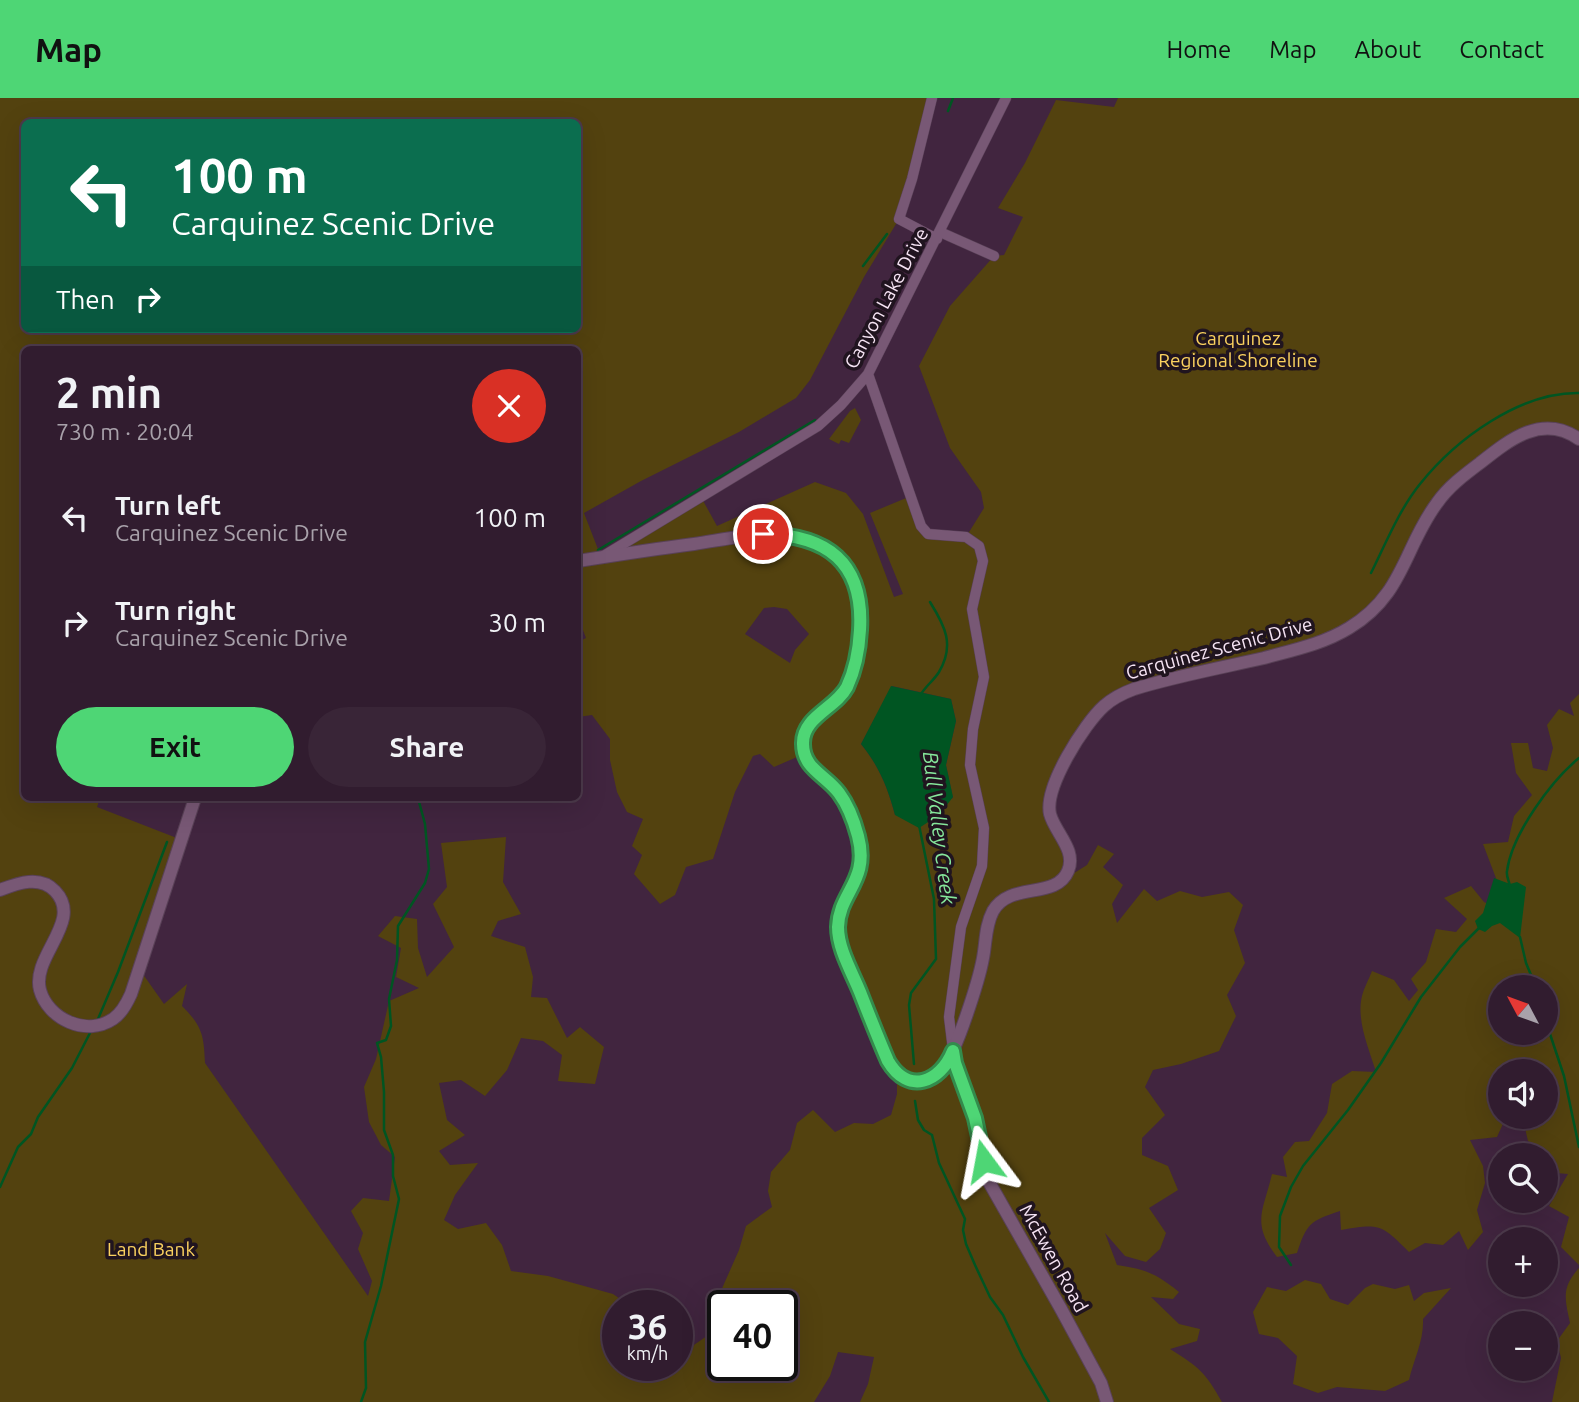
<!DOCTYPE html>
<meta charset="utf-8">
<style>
:root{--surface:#311c2f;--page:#392537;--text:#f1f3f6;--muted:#a8a1aa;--line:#4c3a4b;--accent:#4ed675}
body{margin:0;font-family:Ubuntu,sans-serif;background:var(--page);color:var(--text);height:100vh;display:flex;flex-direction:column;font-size:26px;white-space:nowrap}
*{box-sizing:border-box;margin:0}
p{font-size:23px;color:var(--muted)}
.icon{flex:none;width:38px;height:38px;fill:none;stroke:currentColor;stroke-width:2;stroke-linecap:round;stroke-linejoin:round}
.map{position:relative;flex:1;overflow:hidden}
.panel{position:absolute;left:21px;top:248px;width:560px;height:455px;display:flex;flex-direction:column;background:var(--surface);border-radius:10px;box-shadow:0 7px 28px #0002,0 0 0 2px var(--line)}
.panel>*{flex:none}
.top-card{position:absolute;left:21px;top:21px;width:560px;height:214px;border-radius:10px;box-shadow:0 7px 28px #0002,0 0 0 2px var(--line);background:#0b6e4f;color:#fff;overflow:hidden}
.needle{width:46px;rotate:311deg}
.fabs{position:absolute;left:1488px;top:877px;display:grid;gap:14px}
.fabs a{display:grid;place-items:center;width:70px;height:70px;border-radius:50%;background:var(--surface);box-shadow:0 7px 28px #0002,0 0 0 2px var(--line);font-size:35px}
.speed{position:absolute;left:602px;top:1192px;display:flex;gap:14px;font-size:35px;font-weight:700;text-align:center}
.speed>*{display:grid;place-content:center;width:91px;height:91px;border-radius:50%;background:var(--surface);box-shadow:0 7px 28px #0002,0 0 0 2px var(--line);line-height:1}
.speed small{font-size:18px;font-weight:400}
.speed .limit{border:4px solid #111;border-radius:10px;background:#fff;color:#111}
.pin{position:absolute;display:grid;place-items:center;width:60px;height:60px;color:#fff;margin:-30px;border:4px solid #fff;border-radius:50%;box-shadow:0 2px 7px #0007}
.me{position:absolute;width:77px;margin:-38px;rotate:347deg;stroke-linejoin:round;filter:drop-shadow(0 0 5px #0008)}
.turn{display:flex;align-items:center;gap:24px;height:147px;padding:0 35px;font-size:32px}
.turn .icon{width:91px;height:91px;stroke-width:2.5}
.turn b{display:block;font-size:49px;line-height:60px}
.then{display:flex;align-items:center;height:66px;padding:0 35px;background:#0003;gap:14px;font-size:26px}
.round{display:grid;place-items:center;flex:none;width:74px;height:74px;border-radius:37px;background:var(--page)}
.summary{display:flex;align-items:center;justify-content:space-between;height:119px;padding:0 35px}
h1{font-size:42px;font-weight:600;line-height:52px}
.action{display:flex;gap:14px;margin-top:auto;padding:14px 35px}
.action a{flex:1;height:80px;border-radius:42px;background:var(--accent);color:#111;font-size:28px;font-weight:600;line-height:80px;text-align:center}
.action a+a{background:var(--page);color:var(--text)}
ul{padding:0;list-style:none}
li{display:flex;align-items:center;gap:21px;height:105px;padding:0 35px}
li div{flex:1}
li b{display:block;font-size:26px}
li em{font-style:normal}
header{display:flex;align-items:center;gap:42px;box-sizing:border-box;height:98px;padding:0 35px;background:var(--accent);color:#111}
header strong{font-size:33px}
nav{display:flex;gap:38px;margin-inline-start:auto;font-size:24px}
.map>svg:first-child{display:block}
</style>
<header>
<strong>Map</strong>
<nav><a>Home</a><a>Map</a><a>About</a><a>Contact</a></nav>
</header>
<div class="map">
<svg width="1579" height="1304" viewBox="0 0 1579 1304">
<rect width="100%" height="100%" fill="#41253f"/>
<path fill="#53420f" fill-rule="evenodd" d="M0,0H932L899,121L864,179L810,282L796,300L739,334L641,383L584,415L601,459L701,399L717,428L815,384L846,395L863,416L894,499L903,496L870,415L911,398L928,436L966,439L984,410L981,394L950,350L919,268L950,208L994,158L1004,157L1023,119L998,110L1025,65L1056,2L1114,9L1118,0H1579V341L1536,331L1447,392L1396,482L1337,536L1145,587L1098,614L1049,702L1067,748L1063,782L1087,767L1098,747L1114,756L1103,769L1123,787L1112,806L1117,825L1144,791L1157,803L1180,793L1202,799L1229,794L1243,807L1234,832L1245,865L1227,897L1236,918L1219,953L1181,966L1153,972L1145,989L1165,1017L1142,1040V1057L1168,1068L1178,1092L1149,1110L1166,1135L1160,1151L1146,1164L1125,1158L1105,1135L1117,1167C1145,1171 1157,1176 1179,1194L1173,1201L1151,1199L1179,1226L1200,1231L1197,1243L1170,1251C1199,1269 1205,1274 1222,1304H860L868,1286L874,1259L838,1254L830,1278L814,1304H0ZM24,24H578V231H24ZM24,252H578V519L586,540L578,544V619L592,617L610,641V662L617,694L627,714L643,721L632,748L642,757L634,776L660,806L675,797L686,769L713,761L735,694L753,658L760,656L774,669L804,656L850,715L859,773L839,837L897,975V996L891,1017L873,1026L854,1025L835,1034L813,1012L797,1025L790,1052L771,1074L768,1093L772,1109L746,1128L739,1152L716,1204L717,1231L691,1249L677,1243V1267H618V1208L629,1207L613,1196L548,1178L511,1173L502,1147L486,1125L458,1131L444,1122L455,1097L478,1065L450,1067L439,1053L465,1037L447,1022L439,985L461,982L485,998L507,972L521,940L543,943L562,957L558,983L595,986L604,949L580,929L567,940L547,900L531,899L533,879L525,849L491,838L498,823L521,816L503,784L506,739L441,745L447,789L433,806L454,849L427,879L418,850L417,821L395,818L378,838L401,850L396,879L419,890L389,903L376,961L364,989L369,1024L381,1047L395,1059L389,1103L363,1100L351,1113L363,1135L358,1151L372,1183L368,1198L205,965C204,937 202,928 182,908L187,886L164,906L140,872L182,742L97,709L100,700H24ZM774,509L787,511L809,536L795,552L790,565L745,536L764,510ZM892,588L951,601L956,623L946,667L953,700L895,717C888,690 879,668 861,646ZM723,1208H782V1267H723Z
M855,310L861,322L849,345L841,342L839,346L829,341L850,313Z
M1579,596V1167L1561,1149L1569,1119L1549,1108L1568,1076L1545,1074V1053L1528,1043L1524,1026L1509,1019L1545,1018V973H1500V1018L1506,1019L1497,1039L1470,1042L1483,1068L1485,1085L1477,1112L1483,1134L1468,1152L1459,1133L1443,1147L1425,1145L1409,1154C1382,1127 1380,1125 1341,1132L1340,1113C1310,1123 1307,1125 1297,1155L1277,1159C1251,1125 1263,1114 1272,1076L1287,1079L1283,1059L1295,1044L1309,1043L1327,1015L1332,986L1352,973L1376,974C1369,951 1356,922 1362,898C1364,890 1369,881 1372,873L1394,882L1409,903L1418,892L1411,881L1426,864L1436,831L1456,834L1467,821L1444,800L1471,788L1484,804L1510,817L1483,746L1508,744L1514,718L1532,697L1516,675L1511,645H1528L1533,670L1547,673L1553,650L1547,627L1559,611L1574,618L1570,605ZM1500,889H1545V934H1500Z
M1579,1170V1304H1552L1561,1260L1557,1243L1570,1225C1565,1200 1561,1190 1579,1170Z
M1305,1182L1321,1186L1330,1201L1348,1207L1365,1190L1373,1186L1395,1191L1409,1187L1414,1203L1424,1195L1451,1190L1423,1221C1424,1242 1414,1261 1409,1282L1385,1293L1337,1289L1318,1295L1293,1286L1297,1258L1278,1240L1259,1236L1253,1214L1267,1189L1286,1193Z"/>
<path fill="#052" d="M891,588L951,601L956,623L946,667L953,699L939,717L919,730L895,717C888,690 879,668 861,646Z
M1494,780L1510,786L1517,784L1526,789L1520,840L1500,825L1492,828L1485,834L1478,831L1475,823L1483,815Z"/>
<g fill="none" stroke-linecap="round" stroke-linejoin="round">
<path stroke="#052" stroke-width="2.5" d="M948,13L953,0
M863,168L887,136
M598,452L815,322
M1371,475C1386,445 1399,412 1420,386C1456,341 1520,294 1579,295
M921,596C926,588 934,582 939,574C955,547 945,528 930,504
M1510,788C1509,783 1506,778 1507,773C1512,736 1551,683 1579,660
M1520,839L1526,865L1536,889
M98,921L118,874L167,744
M1545,921L1564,978L1579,1049
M914,966L909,907L911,895L936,861L934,801L919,727
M915,1003L918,1022L924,1032L932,1037L939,1065L965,1121L963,1132L966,1146L975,1167L990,1199L1003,1217L1023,1259L1049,1304
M0,1089L18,1049L31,1036L38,1019L72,970L91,933
M1291,1167L1279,1149L1280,1118L1291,1089L1303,1068L1348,1012L1381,965L1421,899L1460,849L1480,829
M361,1304L366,1290L365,1244L381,1188L399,1101L393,1078V1057L384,1032V994L381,959L377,945L386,942L391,928L389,901L397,862L398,828L425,785L429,771L425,726L418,700"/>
<defs>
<path id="minor" d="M932,0L912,81L899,121L937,141
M940,134L994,158
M868,276L921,428L928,436L966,439L979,448L983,463L972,511L984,579L973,631L970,667L984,730L982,768L961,829L949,919L953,952
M605,457L818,328L841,307L868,276L1006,0"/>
<path id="tertiary" d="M578,463C616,457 655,451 694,446C729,441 767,431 803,440C865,455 869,528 851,578C840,609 800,620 803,650C805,673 829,679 841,697C857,720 867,754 857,782C851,796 840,810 839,826C836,854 862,897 872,924C878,938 882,956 891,968C898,978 908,984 920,983C930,983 937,978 943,970C956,955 979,882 983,860C986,845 985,828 993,813C1010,783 1056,802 1068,773C1077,752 1055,735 1050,716C1044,689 1084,626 1104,608C1113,600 1123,595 1134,591C1176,578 1220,570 1264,560C1293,552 1323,546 1349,530C1404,497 1404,449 1437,405C1448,389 1464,377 1480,365C1509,342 1542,315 1579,341
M0,792C18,785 40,777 55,793C84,823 31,858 40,892C48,921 86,939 113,921C122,915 127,905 131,896L195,700
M953,953L955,965L975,1020L989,1084L1061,1211L1101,1285L1107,1304"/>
</defs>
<use href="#minor" stroke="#594157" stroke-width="11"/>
<use href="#tertiary" stroke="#594157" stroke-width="14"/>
<use href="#minor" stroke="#785875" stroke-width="10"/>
<use href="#tertiary" stroke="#785875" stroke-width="12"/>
</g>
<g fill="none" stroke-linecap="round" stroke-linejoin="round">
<defs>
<path id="route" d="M763,436C827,437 864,464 860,532C859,551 855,572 847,589C836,610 802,619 803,646C803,671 826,677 839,695C848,707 854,723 858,738C870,783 839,794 838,829C838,851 852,874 860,894C869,917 878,940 888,963C908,997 940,985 953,953L955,965L975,1020L984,1063"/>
</defs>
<use href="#route" stroke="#338b4c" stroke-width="18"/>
<use href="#route" stroke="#4ed675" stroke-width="12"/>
</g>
<g text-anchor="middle" stroke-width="7" stroke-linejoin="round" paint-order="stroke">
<g font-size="19" fill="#f6e4f4" stroke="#20141f">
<text transform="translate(886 200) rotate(-62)" y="7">Canyon Lake Drive</text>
<text transform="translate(1219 550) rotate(-15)" y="7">Carquinez Scenic Drive</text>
<text transform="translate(1054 1160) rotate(61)" y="7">McEwen Road</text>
</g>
<g font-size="19" fill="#fbd25f" stroke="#20141f">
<text x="1238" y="247">Carquinez<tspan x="1238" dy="22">Regional Shoreline</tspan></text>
<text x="151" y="1158">Land Bank</text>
</g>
<g font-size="21" font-style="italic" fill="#86e79b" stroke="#20141f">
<text transform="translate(939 730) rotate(83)" y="7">Bull Valley Creek</text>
</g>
</g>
</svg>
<div class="fabs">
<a><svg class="needle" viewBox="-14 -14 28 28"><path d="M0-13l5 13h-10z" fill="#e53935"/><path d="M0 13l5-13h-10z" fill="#a8a1aa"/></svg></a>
<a><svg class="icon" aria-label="sound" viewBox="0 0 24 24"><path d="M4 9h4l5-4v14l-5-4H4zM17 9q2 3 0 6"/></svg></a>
<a><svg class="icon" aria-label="search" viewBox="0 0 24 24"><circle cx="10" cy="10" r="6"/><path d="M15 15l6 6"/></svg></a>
<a>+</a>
<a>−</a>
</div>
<div class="speed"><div>36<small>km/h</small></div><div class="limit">40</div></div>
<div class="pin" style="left:763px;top:436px;background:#d93025"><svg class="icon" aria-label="arrive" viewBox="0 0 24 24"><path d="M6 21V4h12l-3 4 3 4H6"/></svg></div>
<svg class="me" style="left:984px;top:1063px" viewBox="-20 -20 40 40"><path d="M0-17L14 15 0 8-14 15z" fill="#4ed675" stroke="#fff" stroke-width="4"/></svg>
<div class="top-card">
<div class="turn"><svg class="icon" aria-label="left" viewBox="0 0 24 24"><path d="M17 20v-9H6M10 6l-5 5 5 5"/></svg><div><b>100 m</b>Carquinez Scenic Drive</div></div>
<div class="then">Then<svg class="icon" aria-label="right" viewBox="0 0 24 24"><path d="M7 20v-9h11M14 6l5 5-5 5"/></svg></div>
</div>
<section class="panel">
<div class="summary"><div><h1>2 min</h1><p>730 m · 20:04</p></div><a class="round" style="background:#d93025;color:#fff"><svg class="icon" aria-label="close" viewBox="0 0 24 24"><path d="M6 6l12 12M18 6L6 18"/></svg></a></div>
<ul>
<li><svg class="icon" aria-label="left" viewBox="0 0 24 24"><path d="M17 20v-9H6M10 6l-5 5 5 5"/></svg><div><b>Turn left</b><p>Carquinez Scenic Drive</p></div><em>100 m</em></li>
<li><svg class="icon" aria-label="right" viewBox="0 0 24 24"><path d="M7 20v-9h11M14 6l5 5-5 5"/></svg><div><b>Turn right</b><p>Carquinez Scenic Drive</p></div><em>30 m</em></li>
</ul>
<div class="action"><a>Exit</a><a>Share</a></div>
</section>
</div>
